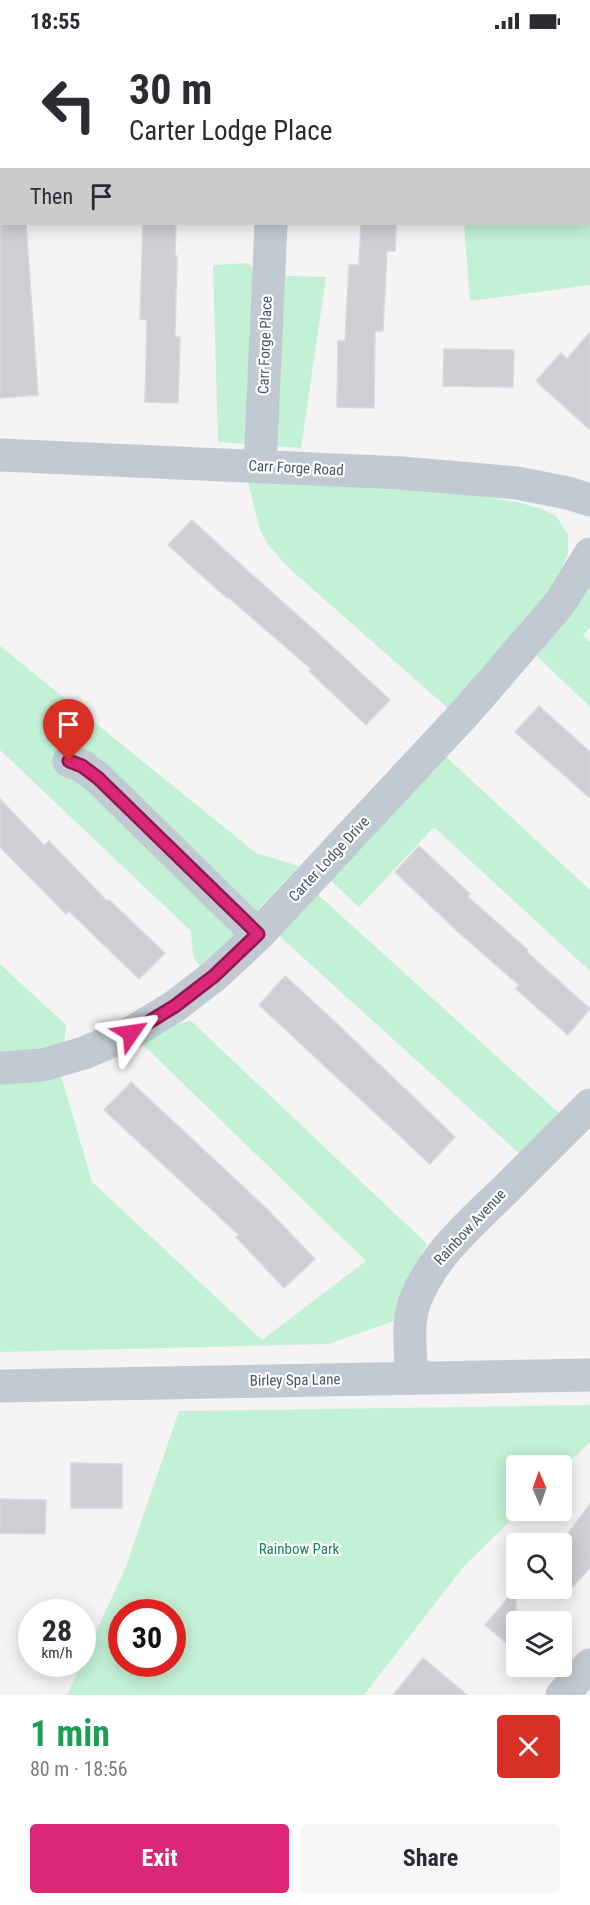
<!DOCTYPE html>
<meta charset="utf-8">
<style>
:root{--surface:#fff;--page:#f7f7f7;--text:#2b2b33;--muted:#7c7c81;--accent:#db2777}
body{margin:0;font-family:"Roboto Condensed",sans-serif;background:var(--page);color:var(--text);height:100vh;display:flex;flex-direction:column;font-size:22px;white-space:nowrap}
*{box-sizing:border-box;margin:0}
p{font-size:20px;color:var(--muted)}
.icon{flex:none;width:33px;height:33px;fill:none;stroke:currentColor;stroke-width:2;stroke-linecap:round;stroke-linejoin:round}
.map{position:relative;height:1653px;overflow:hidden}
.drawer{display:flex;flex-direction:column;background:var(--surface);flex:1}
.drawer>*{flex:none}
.hud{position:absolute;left:0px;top:0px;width:591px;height:183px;box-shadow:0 3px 15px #0003;background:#fff;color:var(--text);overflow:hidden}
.needle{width:39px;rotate:358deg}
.controls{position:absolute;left:506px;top:1413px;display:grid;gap:12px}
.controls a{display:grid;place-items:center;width:66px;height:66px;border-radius:6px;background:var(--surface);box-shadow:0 3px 15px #0003;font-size:30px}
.speed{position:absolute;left:18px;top:1557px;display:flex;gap:12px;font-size:30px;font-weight:700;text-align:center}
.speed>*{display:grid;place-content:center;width:78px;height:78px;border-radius:50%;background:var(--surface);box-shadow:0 3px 15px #0003;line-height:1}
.speed small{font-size:15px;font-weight:400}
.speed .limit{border:9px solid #d22;background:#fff;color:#111}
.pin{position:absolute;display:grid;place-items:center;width:51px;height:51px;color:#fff;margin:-62px -26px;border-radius:50% 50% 50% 0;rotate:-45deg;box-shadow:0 0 6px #0007}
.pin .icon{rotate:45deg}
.me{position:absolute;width:66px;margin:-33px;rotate:58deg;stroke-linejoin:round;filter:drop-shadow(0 0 4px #0008)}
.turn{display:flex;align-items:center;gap:21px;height:126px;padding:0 30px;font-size:27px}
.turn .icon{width:78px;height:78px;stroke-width:2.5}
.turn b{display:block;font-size:42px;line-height:51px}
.then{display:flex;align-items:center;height:57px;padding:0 30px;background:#0003;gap:12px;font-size:22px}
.round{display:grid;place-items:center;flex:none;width:63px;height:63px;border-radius:6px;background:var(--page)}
.head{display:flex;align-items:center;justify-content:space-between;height:102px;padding:0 30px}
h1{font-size:36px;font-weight:700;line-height:45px;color:#1e9e55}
.action{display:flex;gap:12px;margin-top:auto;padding:12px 30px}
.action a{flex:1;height:69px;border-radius:6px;background:var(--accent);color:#fff;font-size:24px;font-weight:700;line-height:69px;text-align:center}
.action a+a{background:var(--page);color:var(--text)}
.status{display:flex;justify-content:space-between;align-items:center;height:42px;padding:0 30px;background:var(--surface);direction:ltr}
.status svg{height:16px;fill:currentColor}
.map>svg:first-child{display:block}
</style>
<div class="status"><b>18:55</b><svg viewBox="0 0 49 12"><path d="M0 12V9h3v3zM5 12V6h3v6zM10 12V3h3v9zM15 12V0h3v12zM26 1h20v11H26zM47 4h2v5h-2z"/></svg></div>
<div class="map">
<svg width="590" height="1653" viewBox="0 0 590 1653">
<rect width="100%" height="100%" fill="#f5f3f3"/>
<path fill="#c3f1d5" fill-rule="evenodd" d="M0,0H590V243L470,259L464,182H590V2H2V117H0Z
M248,221L258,233L326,235L301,406L218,400L213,223Z
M248,440L450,449L517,460L542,467L557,475L568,493V511L556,541L450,668L290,527L268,503L259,485Z
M590,538V585L583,593L590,600V665L537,614L555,591Z
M0,604L256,811L299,824L202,927L193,914L191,889L0,708Z
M443,712L590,848V929L434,785L359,865L328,836Z
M315,850L559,1071L521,1113L277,892Z
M0,922L66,983L61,1033L92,1140L262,1298L366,1219L131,991L191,979L427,1202L410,1233L397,1278L328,1302L0,1310Z
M590,1363V1400L561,1428V1424H516V1468L520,1469L464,1524L364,1653H67L125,1527L179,1369ZM122,1570H172V1622H122Z"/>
<path fill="#cdcfd5" stroke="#d7d9de" stroke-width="1.5" d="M0,182H26L38,353L0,356Z
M143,182H176L175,214H177L175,295H180L178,361L145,360L147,278L140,277Z
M361,182H396L395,209H387L383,289H375L374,366L337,365L338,299H345L349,223H359Z
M590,290V388L536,339L561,311L567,317Z
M444,307L514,308L513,345L443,344Z
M192,478L250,531L322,595L390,658L366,683L309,629L311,627L228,555L227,556L168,503Z
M539,664L590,710V756L515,690Z
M0,757L44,803L49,799L107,859L109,858L165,911L139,937L69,869L66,872L0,805Z
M419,804L470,852L467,854L528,908L527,910L590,967L568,993L516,947L519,943L457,889L395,830Z
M285,934L332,977L455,1095L430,1122L259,963Z
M131,1040L267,1167L315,1217L284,1246L236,1195L239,1193L104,1068Z
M71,1421L122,1422V1466H71Z
M0,1457L46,1458L45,1492L0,1491Z
M590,1462V1526L561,1557V1501Z
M516,1547V1609L485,1583Z
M423,1616L467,1653H393Z"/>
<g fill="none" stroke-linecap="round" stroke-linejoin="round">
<path stroke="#c1cad2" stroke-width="33" d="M0,413L402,431L517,441L568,451L590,458
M260,425L271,182
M69,719L82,724L98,736L258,893
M0,1026L43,1023L84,1011L131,991L175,964L214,934L258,893L467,669L560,561L590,512
M412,1336C411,1311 406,1283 415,1259C432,1214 472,1180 506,1147C534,1119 562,1091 590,1063
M562,1653L590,1623"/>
<path stroke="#c1cad2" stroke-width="33" d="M0,1344L590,1333"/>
</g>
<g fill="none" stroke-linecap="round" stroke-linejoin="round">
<defs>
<path id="route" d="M69,719L82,724L98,736L258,892L214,934L175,964L131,991"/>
</defs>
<use href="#route" stroke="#8e194d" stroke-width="15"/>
<use href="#route" stroke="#db2777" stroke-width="10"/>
</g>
<g text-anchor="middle" stroke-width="4.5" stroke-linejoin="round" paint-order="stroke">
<g font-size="15" fill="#4a5661" stroke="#fff">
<text transform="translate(265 303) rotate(-88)" y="5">Carr Forge Place</text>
<text transform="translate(296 426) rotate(3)" y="5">Carr Forge Road</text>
<text transform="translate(329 817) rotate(-47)" y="5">Carter Lodge Drive</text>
<text transform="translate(470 1185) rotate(-47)" y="5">Rainbow Avenue</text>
<text transform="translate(295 1338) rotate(-1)" y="5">Birley Spa Lane</text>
</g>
<g font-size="15" fill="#17864f" stroke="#fff">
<text x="299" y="1512">Rainbow Park</text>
</g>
</g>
</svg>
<div class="controls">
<a><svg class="needle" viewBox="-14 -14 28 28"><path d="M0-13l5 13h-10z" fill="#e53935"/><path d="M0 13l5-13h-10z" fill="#7c7c81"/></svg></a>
<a><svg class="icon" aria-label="search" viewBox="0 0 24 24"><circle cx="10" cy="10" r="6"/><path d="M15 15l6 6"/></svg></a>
<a><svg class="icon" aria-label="layers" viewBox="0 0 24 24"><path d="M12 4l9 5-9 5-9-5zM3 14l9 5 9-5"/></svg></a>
</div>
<div class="speed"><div>28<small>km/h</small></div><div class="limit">30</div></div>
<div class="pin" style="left:69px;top:719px;background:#d93025"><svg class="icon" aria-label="arrive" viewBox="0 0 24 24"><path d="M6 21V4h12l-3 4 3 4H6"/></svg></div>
<svg class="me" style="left:131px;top:991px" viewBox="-20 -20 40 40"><path d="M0-17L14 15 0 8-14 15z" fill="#db2777" stroke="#fff" stroke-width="4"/></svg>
<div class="hud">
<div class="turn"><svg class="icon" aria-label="left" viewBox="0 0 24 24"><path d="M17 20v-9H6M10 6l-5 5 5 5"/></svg><div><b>30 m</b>Carter Lodge Place</div></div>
<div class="then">Then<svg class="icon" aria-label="arrive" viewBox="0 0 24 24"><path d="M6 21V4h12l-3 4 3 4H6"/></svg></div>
</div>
</div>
<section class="drawer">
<div class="head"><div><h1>1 min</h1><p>80 m · 18:56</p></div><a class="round" style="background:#d93025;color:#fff"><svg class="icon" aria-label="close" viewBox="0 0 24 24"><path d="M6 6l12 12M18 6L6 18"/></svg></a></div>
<div class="action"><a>Exit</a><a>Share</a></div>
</section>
